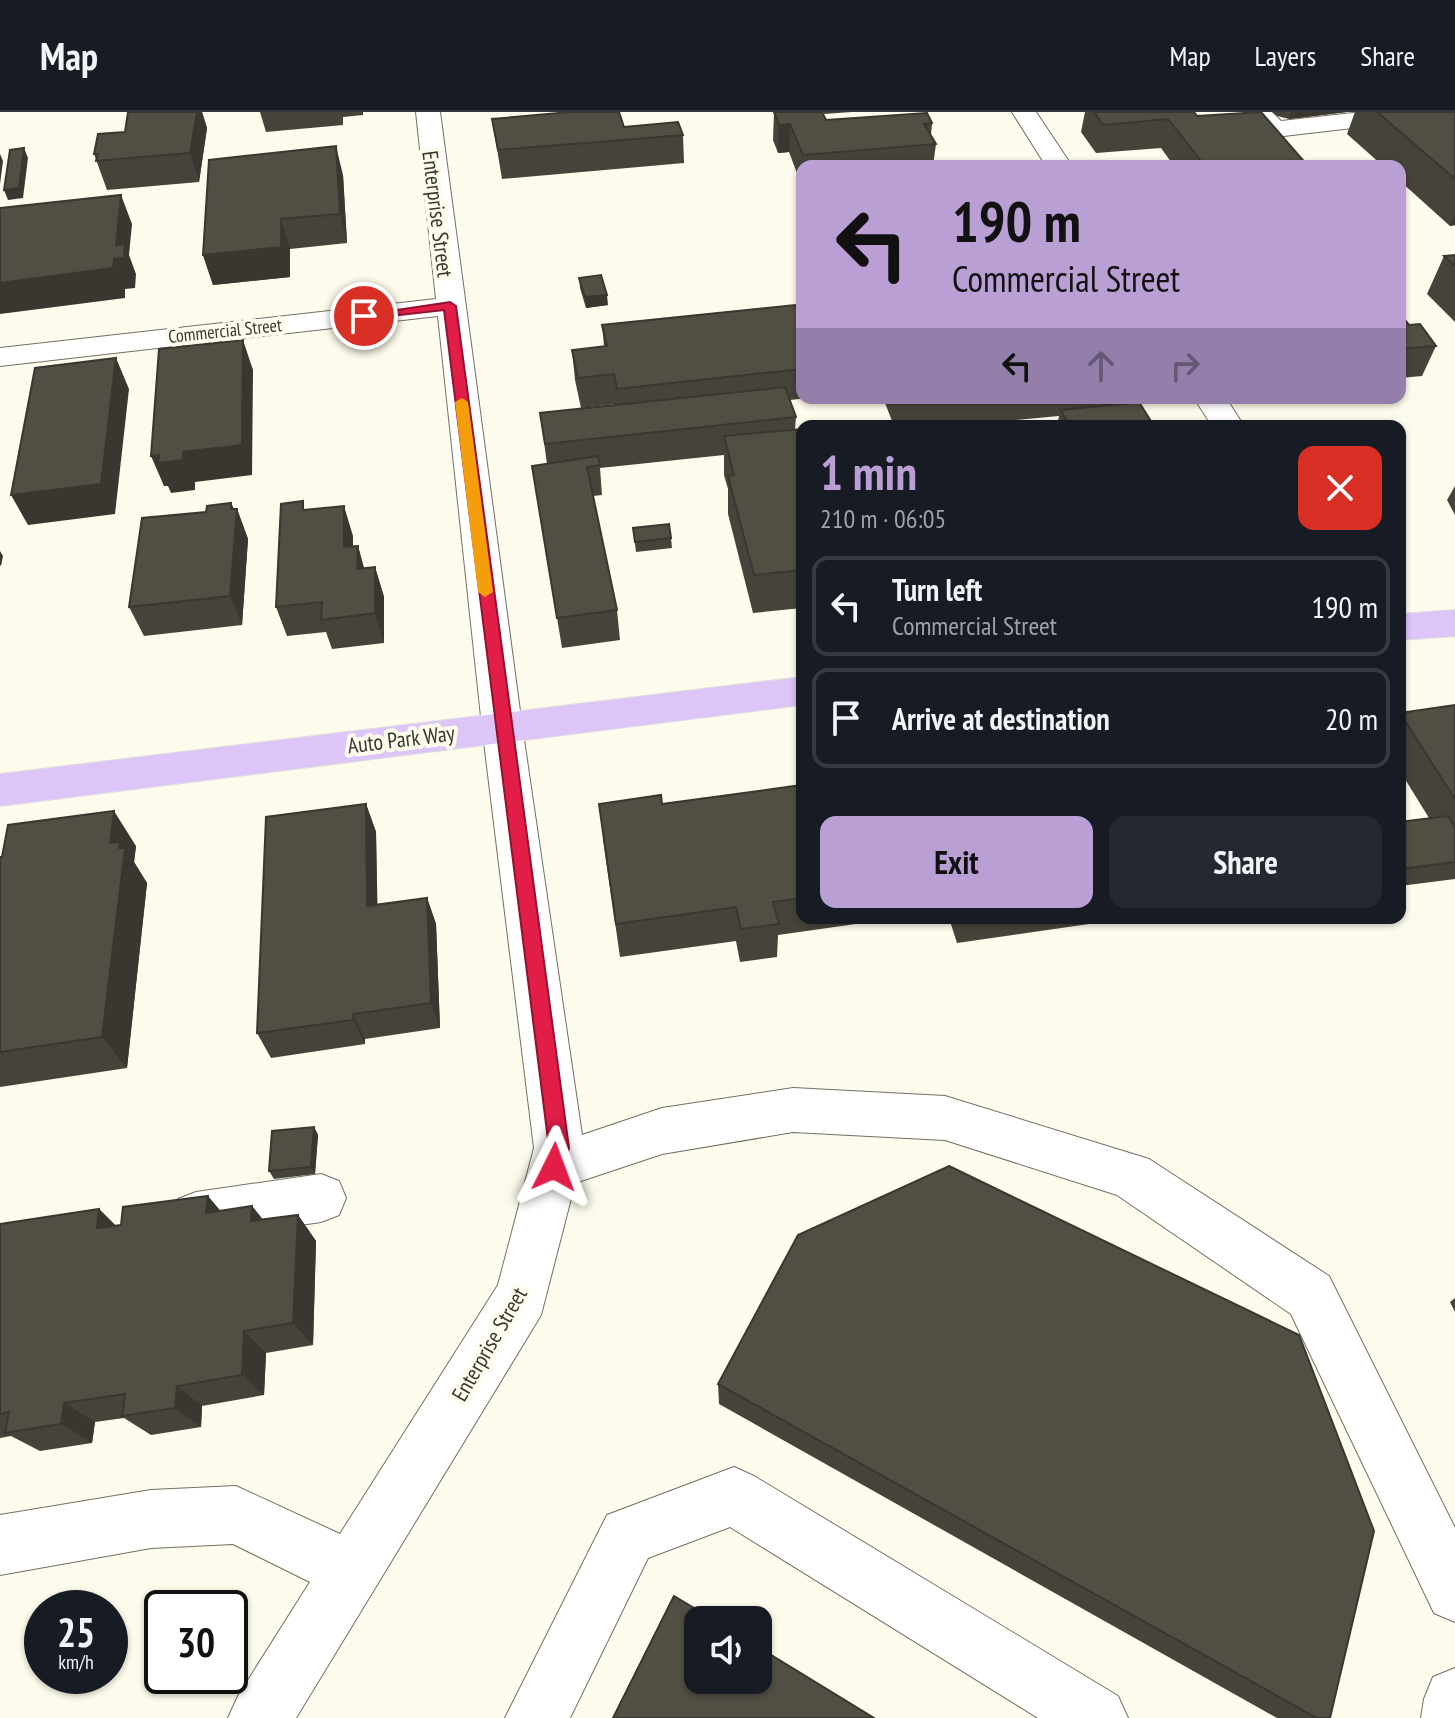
<!DOCTYPE html>
<meta charset="utf-8">
<style>
:root{--surface:#171b24;--page:#242831;--text:#f1f3f6;--muted:#9ea1a6;--line:#363941;--accent:#ba9fd5}
body{margin:0;font-family:"PT Sans Narrow",sans-serif;background:var(--page);color:var(--text);height:100vh;display:flex;flex-direction:column;font-size:30px;white-space:nowrap}
*{box-sizing:border-box;margin:0}
p{font-size:26px;color:var(--muted)}
.icon{flex:none;width:44px;height:44px;fill:none;stroke:currentColor;stroke-width:2;stroke-linecap:round;stroke-linejoin:round}
.map{position:relative;flex:1;overflow:hidden}
.side{position:absolute;left:796px;top:308px;width:610px;height:504px;display:flex;flex-direction:column;background:var(--surface);border-radius:16px;box-shadow:0 2px 6px #0004}
.side>*{flex:none}
.banner{position:absolute;left:796px;top:48px;width:610px;height:244px;border-radius:16px;box-shadow:0 2px 6px #0004;background:#ba9fd5;color:#111;overflow:hidden}
.fabs{position:absolute;left:684px;top:1494px;display:grid;gap:16px}
.fabs a{display:grid;place-items:center;width:88px;height:88px;border-radius:16px;background:var(--surface);box-shadow:0 2px 6px #0004;font-size:40px}
.speed{position:absolute;left:24px;top:1478px;display:flex;gap:16px;font-size:40px;font-weight:700;text-align:center}
.speed>*{display:grid;place-content:center;width:104px;height:104px;border-radius:50%;background:var(--surface);box-shadow:0 2px 6px #0004;line-height:1}
.speed small{font-size:20px;font-weight:400}
.speed .limit{border:4px solid #111;border-radius:12px;background:#fff;color:#111}
.pin{position:absolute;display:grid;place-items:center;width:68px;height:68px;color:#fff;margin:-34px;border:4px solid #fff;border-radius:50%;box-shadow:0 2px 8px #0007}
.me{position:absolute;width:88px;margin:-44px;rotate:3deg;stroke-linejoin:round;filter:drop-shadow(0 0 6px #0008)}
.turn{display:flex;align-items:center;gap:28px;height:168px;padding:0 24px;font-size:36px}
.turn .icon{width:104px;height:104px;stroke-width:2.5}
.turn b{display:block;font-size:56px;line-height:68px}
.lanes{display:flex;align-items:center;height:76px;padding:0 24px;background:#0003;justify-content:center;gap:40px;direction:ltr}
.lanes .off{opacity:.35}
.round{display:grid;place-items:center;flex:none;width:84px;height:84px;border-radius:16px;background:var(--page)}
.headline{display:flex;align-items:center;justify-content:space-between;height:136px;padding:0 24px}
h1{font-size:48px;font-weight:800;line-height:60px;color:var(--accent)}
.primary-button{display:flex;gap:16px;margin-top:auto;padding:16px 24px}
.primary-button a{flex:1;height:92px;border-radius:16px;background:var(--accent);color:#111;font-size:32px;font-weight:800;line-height:92px;text-align:center}
.primary-button a+a{background:var(--page);color:var(--text)}
ul{padding:0;list-style:none}
li{display:flex;align-items:center;gap:24px;height:100px;margin:0 16px 12px;padding:0 8px;border:4px solid var(--line);border-radius:16px}
li div{flex:1}
li b{display:block;font-size:30px}
li em{font-style:normal}
header{display:flex;align-items:center;gap:48px;box-sizing:border-box;height:112px;padding:0 40px;background:var(--surface);border-bottom:2px solid var(--line)}
header strong{font-size:38px}
nav{display:flex;gap:44px;margin-inline-start:auto;font-size:28px}
.map>svg:first-child{display:block}
</style>
<header>
<strong>Map</strong>
<nav><a>Map</a><a>Layers</a><a>Share</a></nav>
</header>
<div class="map">
<svg width="1455" height="1606" viewBox="0 0 1455 1606">
<rect width="100%" height="100%" fill="#fdfbeb"/>
<g fill="none" stroke-linecap="round" stroke-linejoin="round">
<defs>
<path id="minor" d="M416,0H440L522,614L582,1023L662,996L793,976L945,984L1149,1047L1329,1164L1455,1416V1510L1434,1501L1291,1202L1117,1083L945,1028L793,1020L662,1042L575,1071L541,1203L296,1606H228L238,1584L310,1470L233,1432L151,1436L0,1463V1403L151,1378L236,1374L340,1422L498,1173L534,1036L482,614L438,204L0,254V236L436,187Z
M1012,0H1036L1072,54H1046Z
M1246,0H1272L1281,9L1362,0H1442L1430,7L1275,25L1266,22Z
M1194,286H1226L1244,314H1212Z
M321,1062L339,1069L346,1086L339,1103L321,1110L196,1128L178,1121L170,1104L178,1087L196,1080Z
M734,1355L754,1364L1118,1584L1128,1606H1038L730,1415L648,1446L570,1606H505L607,1403Z
M1455,1556V1606H1421L1424,1587L1433,1565Z"/>
<path id="major" d="M1455,498V524L1400,528V502Z
M802,565V593L0,694V662Z"/>
</defs>
<use href="#minor" stroke="#737063" stroke-width="2"/>
<use href="#major" stroke="#dfdfde" stroke-width="2"/>
<use href="#minor" fill="#fff" fill-rule="evenodd"/>
<use href="#major" fill="#ddc5f8" fill-rule="evenodd"/>
</g>
<path fill="#46443a" d="M128,0H202L207,16L199,70L107,78L94,42L125,20Z
M260,0H363V3L343,5V13L266,20Z
M774,0L826,8L932,11L931,23L936,32L933,54H802L801,72L789,40L778,41L773,28Z
M823,0H852L824,2Z
M1085,0H1194L1197,4L1308,54H1174L1161,36L1096,41L1081,20Z
M1272,0H1347L1289,7L1277,4Z
M1355,0H1455V113L1450,114L1400,69V54H1383L1347,22Z
M492,7L624,15L683,23L684,51L502,67Z
M343,63L347,131L290,137V165L213,173L203,143Z
M1455,143V210L1427,182L1444,144Z
M579,166L608,193L586,196L580,176Z
M1400,202L1409,213L1436,234L1422,264L1400,266Z
M802,212V286H808L790,288L796,305L795,317H802V496L753,501L728,402V377L724,363V343L600,356L602,383L593,384L617,498L620,528L562,536L532,354L547,352L540,301L616,293V292L581,296L575,268L572,238L604,234L602,213Z
M883,286H1112L1111,293L1154,314H1057L1059,304L952,314H894Z
M1455,374V403L1447,388Z
M231,391L234,397H237L248,427L242,513L144,524L129,495L206,400Z
M306,398L353,424V434H358L364,456L375,455L384,485V531L332,537L326,520L287,524L276,495Z
M633,416L671,426L672,436L636,440Z
M1455,593V767L1400,774V710L1429,706L1400,659V601Z
M802,673V806H898L778,823L777,845L740,850L736,829L620,845L603,727L662,692Z
M366,692L376,720L377,792L427,786L436,812L440,916L365,927V932L271,946L257,921Z
M136,734L134,750L147,771L127,956L0,975V745Z
M949,806H1091L1089,812L957,831Z
M314,1015L318,1023L315,1062L274,1067L269,1059Z
M252,1094L263,1108L298,1103L316,1129L313,1233L266,1241L264,1283L202,1294L201,1315L151,1323L124,1306L95,1310L92,1331L40,1339L11,1324L0,1326V1112L99,1097L116,1114Z
M1455,1186V1200L1450,1190Z
M718,1272L1330,1606H1277L719,1292Z"/>
<path fill="#39372f" d="M197,0H202L207,16L199,70L190,41Z
M1291,0H1347L1289,7Z
M790,12L789,40L778,41L779,13Z
M336,34L343,63L347,131L340,102Z
M24,36L28,46L23,86L8,88L4,78Z
M0,42L3,49L0,72Z
M121,83L132,112L129,143L136,162L135,176L125,177V186L0,202V171L116,133Z
M1455,103V113L1450,114Z
M281,107L290,137V165L213,173L203,143Z
M607,183L608,193L586,196L585,185Z
M243,228L253,258L252,363L195,370V378L171,381L168,374H164L151,344L183,340Z
M116,246L129,277L115,402L28,413L11,383Z
M231,391L237,404V397L248,427L242,513L230,484Z
M344,394L353,424V465L344,435Z
M358,434L366,464L357,457Z
M0,439L3,444L1,454L0,453Z
M375,455L384,485V531L375,501Z
M366,692L376,720L378,820L367,794Z
M114,699L136,734L134,750L147,771L127,956L102,925L110,731Z
M427,786L436,812L440,916L431,891Z
M353,902L365,927V932L353,908Z
M314,1015L318,1023L315,1062L311,1055Z
M208,1084L230,1110L206,1101Z
M252,1094L273,1120L251,1109Z
M99,1097L126,1124L97,1116Z
M298,1103L316,1129L313,1233L293,1211Z
M244,1219L266,1241L264,1283L242,1263Z
M177,1274L202,1294L201,1315L175,1296Z
M64,1291L95,1310L92,1331L61,1312Z"/>
<path fill="#514f43" stroke="#39372f" stroke-width="2" d="M128,0H197L190,41L96,49L98,42H94L98,22L125,20Z
M570,0H619L624,15L678,10L683,23L498,38L492,7Z
M774,0H822L826,8L927,1L932,11L924,12L936,32L803,43L790,12L779,13Z
M1094,0H1194L1197,4L1261,0L1308,54H1205L1168,7L1103,13Z
M1377,0H1455V67Z
M336,34L340,102L281,107V135L203,143L209,48Z
M24,36L19,76L4,78L10,38Z
M121,83L116,133L125,132L124,146L114,147L113,156L0,171V96Z
M1455,143V154L1444,144Z
M601,163L607,183L585,185L579,166Z
M795,193L802,212V257L617,277L614,262L578,266L572,238L607,234L602,213Z
M1400,202L1409,213L1420,212L1436,234L1400,237Z
M243,228L242,333L183,340V348L158,351L159,343L151,344L159,237Z
M116,246L101,372L11,383L35,256Z
M785,275L796,305L545,332L540,301Z
M899,286H934L900,289Z
M1139,290L1154,314H1069L1061,298Z
M802,317V458L754,463L728,364L734,363L724,324Z
M598,344L600,353L587,355L617,498L557,506L532,354Z
M303,389V398L344,394V435L358,434L357,457L375,455V501L321,508L322,490L276,495L281,392Z
M231,391V397H237L230,484L129,495L142,406L206,400L207,394Z
M669,412L671,426L635,430L633,416Z
M1455,593V687L1400,601Z
M802,673V786L773,790L779,812L741,817L736,795L616,812L599,692L661,683L662,692Z
M366,692L367,794L427,786L431,891L353,902V908L257,921L266,705Z
M114,699L110,731L120,730L119,736H125L102,925L0,940V745H2L8,713Z
M1448,704L1455,715V750L1400,757V710Z
M314,1015L311,1055L269,1059L272,1019Z
M949,1054L1299,1223L1374,1419L1330,1606H1317L718,1272L798,1123Z
M208,1084L206,1101L252,1094L251,1109L298,1103L293,1211L244,1219L242,1263L177,1274L175,1296L122,1304L125,1282L64,1291L61,1312L5,1321L9,1300L0,1302V1112L99,1097L97,1116L121,1113L123,1095Z
M674,1484L714,1508H698V1568H758V1535L874,1606H613Z"/>
<path fill="#e11d48" stroke="#92132f" stroke-width="2" d="M450,190L456,194L569,1036L562,1062L554,1065L547,1062L544,1055L549,1036L444,198L364,207L357,204Z"/>
<path fill="#f59e0b" d="M462,286L468,290L493,480L485,485L478,480L455,290Z"/>
<g text-anchor="middle" stroke-width="8" stroke-linejoin="round" paint-order="stroke">
<g font-size="18" fill="#383731" stroke="#fdfbeb">
<text transform="translate(225 219) rotate(-6)" y="6">Commercial Street</text>
</g>
<g font-size="22" fill="#383731" stroke="#fdfbeb">
<text transform="translate(438 102) rotate(83)" y="8">Enterprise Street</text>
<text transform="translate(401 627) rotate(-7)" y="8">Auto Park Way</text>
<text transform="translate(489 1232) rotate(-60)" y="8">Enterprise Street</text>
</g>
</g>
</svg>
<div class="fabs">
<a><svg class="icon" aria-label="sound" viewBox="0 0 24 24"><path d="M4 9h4l5-4v14l-5-4H4zM17 9q2 3 0 6"/></svg></a>
</div>
<div class="speed"><div>25<small>km/h</small></div><div class="limit">30</div></div>
<div class="pin" style="left:364px;top:204px;background:#d93025"><svg class="icon" aria-label="arrive" viewBox="0 0 24 24"><path d="M6 21V4h12l-3 4 3 4H6"/></svg></div>
<svg class="me" style="left:554px;top:1055px" viewBox="-20 -20 40 40"><path d="M0-17L14 15 0 8-14 15z" fill="#e11d48" stroke="#fff" stroke-width="4"/></svg>
<div class="banner">
<div class="turn"><svg class="icon" aria-label="left" viewBox="0 0 24 24"><path d="M17 20v-9H6M10 6l-5 5 5 5"/></svg><div><b>190 m</b>Commercial Street</div></div>
<div class="lanes"><svg class="icon" aria-label="left" viewBox="0 0 24 24"><path d="M17 20v-9H6M10 6l-5 5 5 5"/></svg><svg class="icon off" aria-label="ahead" viewBox="0 0 24 24"><path d="M12 20V5M6 11l6-6 6 6"/></svg><svg class="icon off" aria-label="right" viewBox="0 0 24 24"><path d="M7 20v-9h11M14 6l5 5-5 5"/></svg></div>
</div>
<section class="side">
<div class="headline"><div><h1>1 min</h1><p>210 m · 06:05</p></div><a class="round" style="background:#d93025;color:#fff"><svg class="icon" aria-label="close" viewBox="0 0 24 24"><path d="M6 6l12 12M18 6L6 18"/></svg></a></div>
<ul>
<li><svg class="icon" aria-label="left" viewBox="0 0 24 24"><path d="M17 20v-9H6M10 6l-5 5 5 5"/></svg><div><b>Turn left</b><p>Commercial Street</p></div><em>190 m</em></li>
<li><svg class="icon" aria-label="arrive" viewBox="0 0 24 24"><path d="M6 21V4h12l-3 4 3 4H6"/></svg><div><b>Arrive at destination</b></div><em>20 m</em></li>
</ul>
<div class="primary-button"><a>Exit</a><a>Share</a></div>
</section>
</div>
